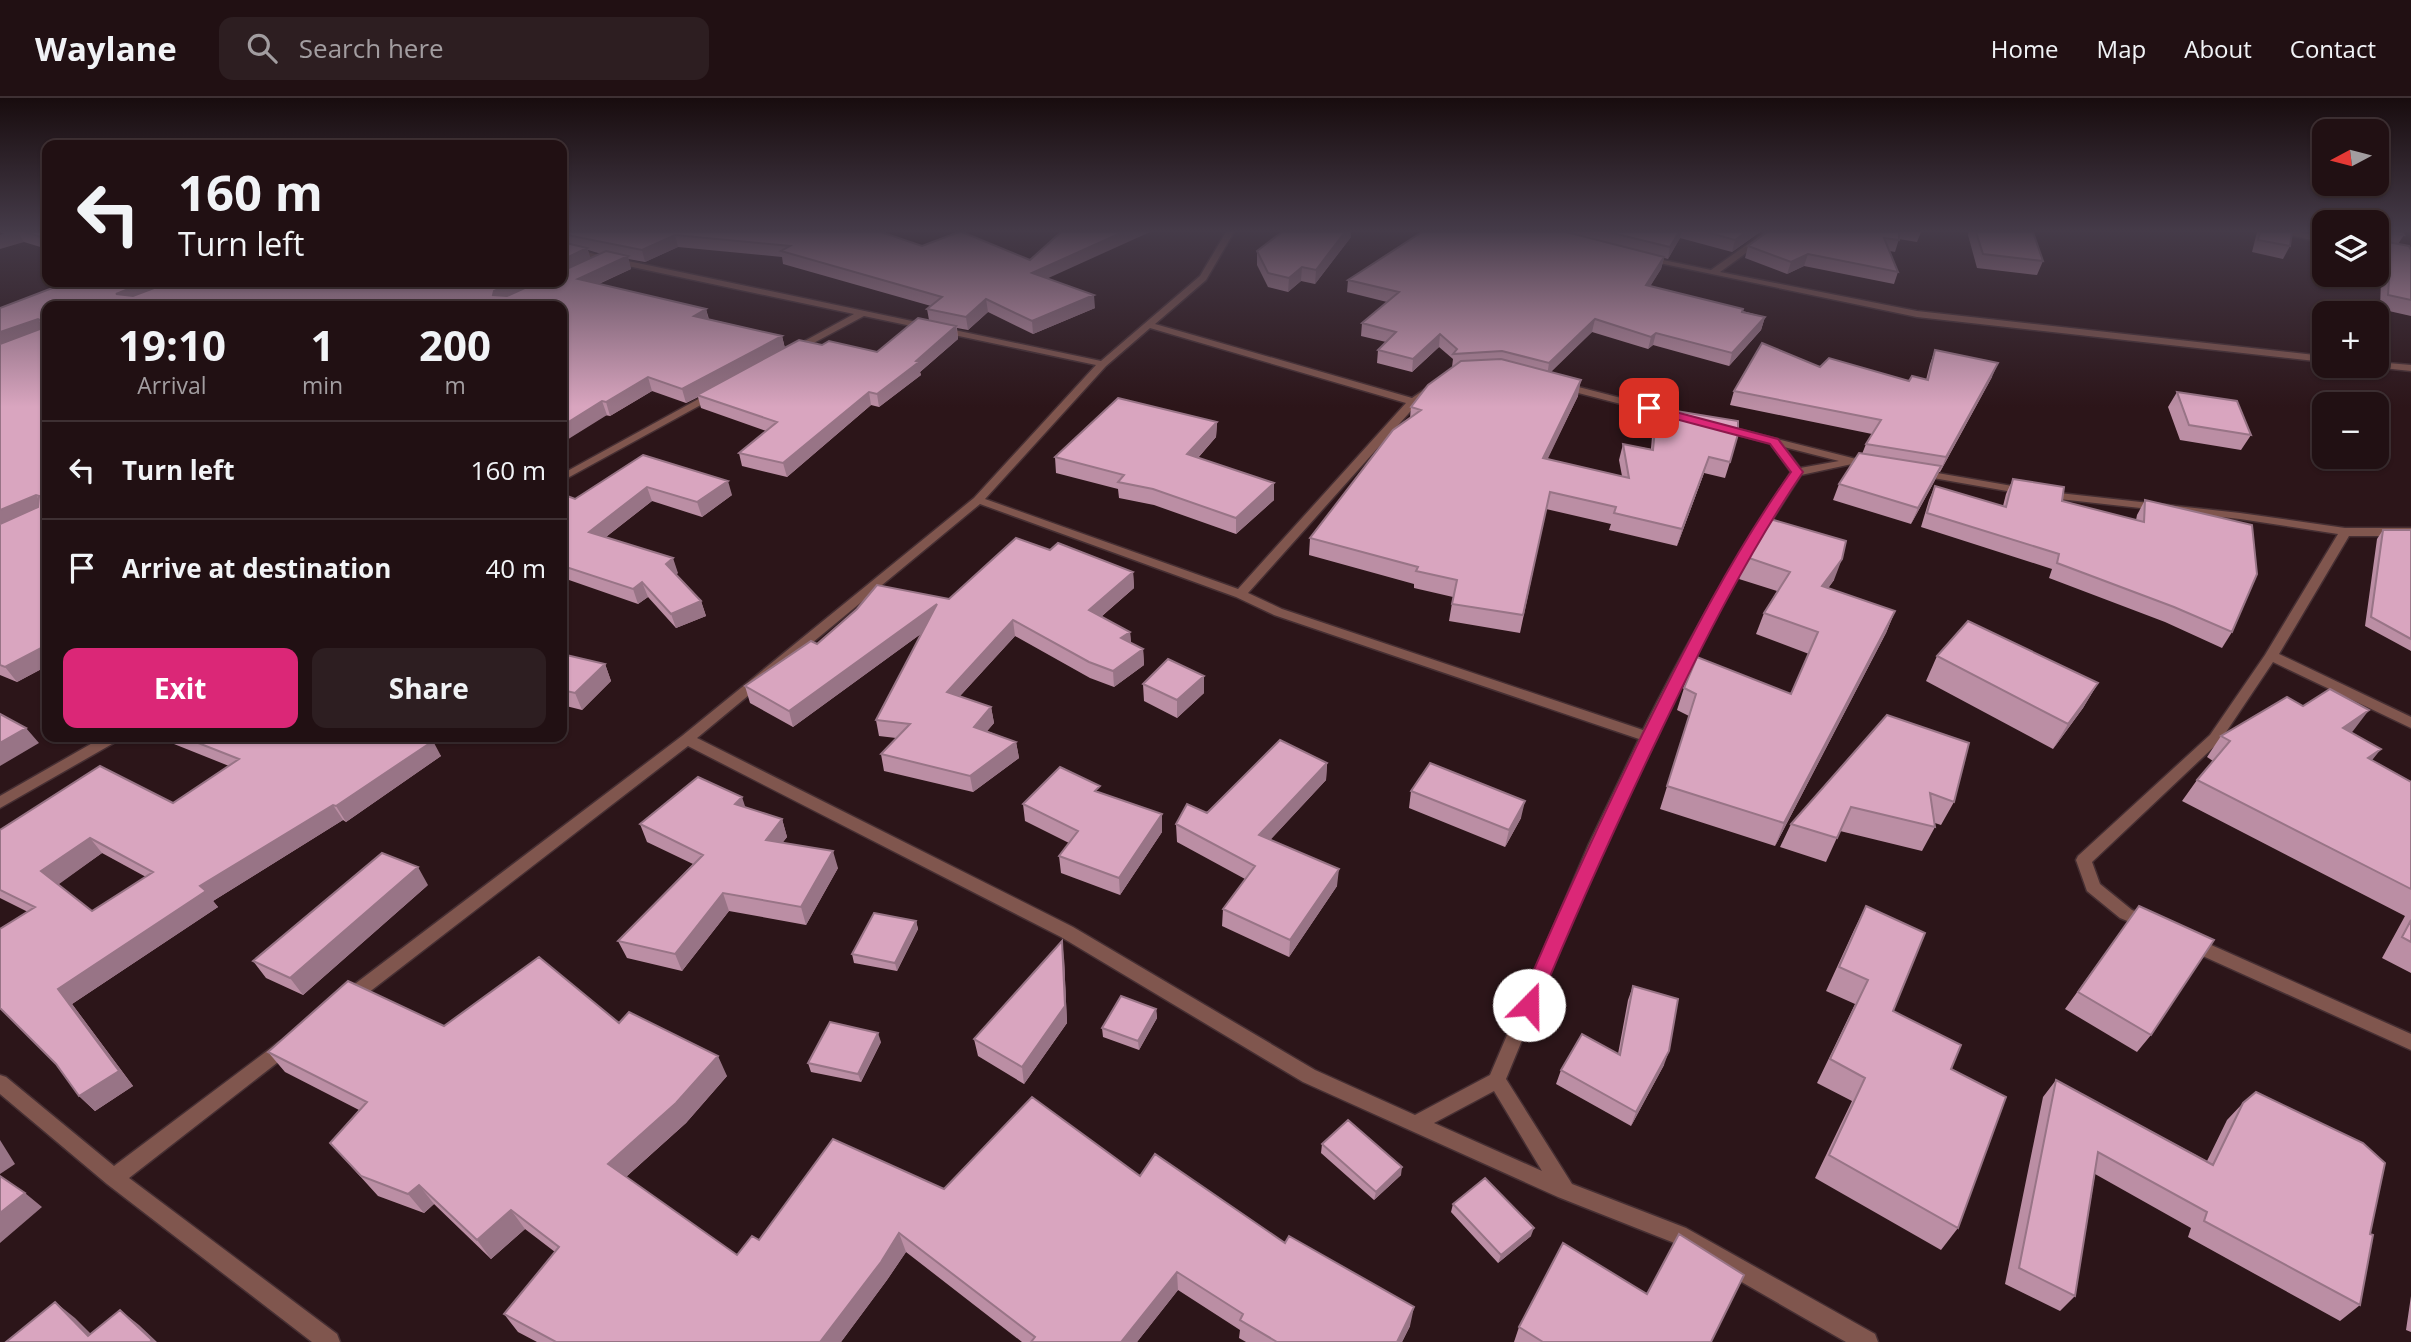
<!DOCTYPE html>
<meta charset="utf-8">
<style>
:root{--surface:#211013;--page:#2d1e21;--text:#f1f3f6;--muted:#a29da0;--line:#3e3033;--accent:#db2777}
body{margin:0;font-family:"Open Sans",sans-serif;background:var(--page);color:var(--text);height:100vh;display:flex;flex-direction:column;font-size:26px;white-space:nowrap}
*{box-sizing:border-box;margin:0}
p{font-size:23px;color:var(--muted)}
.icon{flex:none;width:38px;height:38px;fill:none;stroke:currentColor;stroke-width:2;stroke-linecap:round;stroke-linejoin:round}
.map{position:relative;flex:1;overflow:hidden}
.details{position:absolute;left:42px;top:203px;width:525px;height:441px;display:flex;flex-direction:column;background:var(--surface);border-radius:14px;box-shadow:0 2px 5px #0004,0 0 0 2px var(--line)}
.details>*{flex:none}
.top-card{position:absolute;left:42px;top:42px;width:525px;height:147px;border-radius:14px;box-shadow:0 2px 5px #0004,0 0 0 2px var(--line);background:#211013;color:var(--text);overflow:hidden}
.needle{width:46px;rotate:263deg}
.buttons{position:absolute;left:2312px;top:21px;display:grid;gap:14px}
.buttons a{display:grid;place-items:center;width:77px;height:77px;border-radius:14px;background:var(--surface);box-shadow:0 2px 5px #0004,0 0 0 2px var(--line);font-size:35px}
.pin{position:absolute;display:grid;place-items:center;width:60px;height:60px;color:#fff;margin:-30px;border-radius:14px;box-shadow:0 4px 10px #0006}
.me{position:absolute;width:77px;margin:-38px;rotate:22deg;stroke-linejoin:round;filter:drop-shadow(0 0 5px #0008)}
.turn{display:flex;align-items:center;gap:24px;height:147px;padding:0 21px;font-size:32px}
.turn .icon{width:91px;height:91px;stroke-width:2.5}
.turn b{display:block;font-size:49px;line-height:60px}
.eta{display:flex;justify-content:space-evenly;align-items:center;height:119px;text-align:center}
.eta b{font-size:42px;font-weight:700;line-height:49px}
.cta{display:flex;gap:14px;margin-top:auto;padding:14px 21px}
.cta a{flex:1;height:80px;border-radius:14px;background:var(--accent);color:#fff;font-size:28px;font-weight:700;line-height:80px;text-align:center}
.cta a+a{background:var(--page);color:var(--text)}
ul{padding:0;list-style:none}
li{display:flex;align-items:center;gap:21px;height:98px;padding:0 21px;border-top:2px solid var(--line)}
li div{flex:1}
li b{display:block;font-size:26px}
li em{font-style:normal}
header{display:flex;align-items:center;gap:42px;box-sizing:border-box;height:98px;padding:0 35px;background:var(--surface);border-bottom:2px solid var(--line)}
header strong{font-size:33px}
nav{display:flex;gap:38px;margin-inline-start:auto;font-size:24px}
.search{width:490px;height:63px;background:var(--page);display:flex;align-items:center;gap:18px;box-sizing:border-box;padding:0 24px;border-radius:14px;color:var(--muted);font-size:26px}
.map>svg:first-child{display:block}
</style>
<header>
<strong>Waylane</strong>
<div class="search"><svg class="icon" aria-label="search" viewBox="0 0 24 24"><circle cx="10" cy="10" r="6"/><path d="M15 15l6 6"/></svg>Search here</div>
<nav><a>Home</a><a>Map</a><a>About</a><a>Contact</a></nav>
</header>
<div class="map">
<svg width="2411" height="1244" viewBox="0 0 2411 1244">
<rect width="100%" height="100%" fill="#2c1519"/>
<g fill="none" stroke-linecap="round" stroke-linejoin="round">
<defs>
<path id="minor" d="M1226,134H1234L1206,182L1155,226L1412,300L1428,289L1437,291L1417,306L1248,495L1282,511L1643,632C1687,543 1737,457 1791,374L1770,345L1718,332V328L1722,327L1876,366L1878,368L1872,371L1852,366L1801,377C1771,423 1742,469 1715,517C1634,666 1571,824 1506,981L1572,1086L1686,1130L1875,1236L1878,1244H1846L1672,1144L1558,1099L1303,984L1061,839L688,648L355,905L349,907L343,905L340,900L343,895L682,638L974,400L1096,267L864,218L793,256L788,253L790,251L854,216L562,154V149L1101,263L1200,178ZM1150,230L1406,305L1238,491L985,401L1106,268ZM1784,349L1839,363L1800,370ZM980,406L1236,499L1274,517L1639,641L1588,748L1490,977L1415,1017L1315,972L1073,829L697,640ZM1494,993L1542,1073L1434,1025Z
M1765,134H1775L1720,174L1917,213L2324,258V264L1917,219L1640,161L1644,158L1711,172Z
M2278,134H2297L2324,139V145Z
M2376,264L2411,267V273L2373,269L2376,268Z
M1563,285L1679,315L1680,317L1675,320L1559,290V286Z
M713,293L718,296L717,298L562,383V376Z
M1920,372L2041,393L2240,415L2345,430H2411V438H2349L2279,556L2411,619V630L2273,564L2220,643L2092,764L2100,786L2132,812L2153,820L2155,825L2153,830L2147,831L2120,820L2087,793L2076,762L2078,758L2210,637L2265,557L2338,436L2240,421L2041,399L1916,377V373Z
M103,639H121L119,642L0,710V698Z
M2191,838L2411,936V952L2185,850L2183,845L2185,840Z
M285,941L291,944L294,949L291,954L129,1080L337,1236L340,1244H312L107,1086L0,996V977L6,979L114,1068L279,944Z"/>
</defs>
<use href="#minor" stroke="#462f33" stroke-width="3"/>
<use href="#minor" fill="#80564e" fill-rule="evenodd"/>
</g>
<path fill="#bb8ea4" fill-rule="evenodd" d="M0,134H47V151L24,144Z
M562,134H881L922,148L1048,181L1095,210L1033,236L988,214L968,232L957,230L958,241L920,274L921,277L879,309L871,307L787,379L742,368L739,355L766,333L701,310L698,299L686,305L652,293L610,318L47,208V568L17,584L0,577V210L562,184ZM678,149L782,159L783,166L931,208L927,211L929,222L877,254L822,247L785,250L782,238L709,221L706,211L599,186L631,171L628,161L645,164ZM588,152L598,155H602L590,160Z
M1422,134H1760L1732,154L1680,140L1668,161L1664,160L1661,171L1650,188L1765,219L1761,232L1729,268L1653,247L1648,251L1592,234L1550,274L1578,298L1547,361L1622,378L1619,362L1623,346L1651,351L1653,326L1657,310L1730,364L1725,380L1704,375L1677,448L1609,432L1611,426L1546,411L1520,535L1449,523L1453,499L1414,490V486L1309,457L1310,440L1410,320L1411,309L1453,269H1452L1453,261L1439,249L1412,274L1377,265L1378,252L1386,244L1361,238L1362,225L1387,204L1347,194L1348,182Z
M1767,134H1921L1917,144L1899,141L1895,154L1890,153L1898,174L1894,186L1804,168L1787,176L1745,160L1748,148Z
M1969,134H2033L2043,163L2037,177L1977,170L1968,137Z
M2257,134H2292L2290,148L2283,161L2252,154Z
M2376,134L2404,137L2398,146L2411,152V218L2380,211L2381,181L2366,179L2365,177H2376Z
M1351,139L1315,186L1301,183L1288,194L1268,189L1257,167V153Z
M1935,252L1992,279L1940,374H1939L1934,384L1911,426L1833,402L1839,386L1862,356L1866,346L1872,336L1730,307L1734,293L1820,269L1909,283L1926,282L1930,266Z
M2177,294L2251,337L2241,352L2180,342L2168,309Z
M1217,324L1216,339L1198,360L1274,402L1236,436L1154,407L1119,400L1118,391L1056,375L1055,359Z
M643,357L732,397L702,419L652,403L606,439L678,475L676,476L701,503L706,518L676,530L648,499L638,506L569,482L562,487V396L575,401Z
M2013,381L2062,403L2136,422L2137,417L2145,402L2232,534L2222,550L2165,524L2049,480L2052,471L1921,429L1929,402L1935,388L2003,408L2006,396Z
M2383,432H2411V553L2365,528L2377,441Z
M1050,452L1133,474L1134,490L1101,519L1130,534L1131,545L1143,551L1144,567L1114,589L1090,580L1015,538L960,598L991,609L994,625L987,633L1016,644L1019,660L973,694L884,673L881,656L896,640L879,638L876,622L922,535L793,629L750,605L745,588L817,546L857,511L949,501Z
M1746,459L1834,482L1828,490L1895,513L1886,535L1775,748L1660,711L1689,618L1677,612L1684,590L1791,596L1809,556L1756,536L1764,515L1777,493L1739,481Z
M562,556L605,566L611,583L582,612L562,607Z
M1937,558L2098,585L2083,610L2053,651L1926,583Z
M1204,578V595L1177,620L1144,603L1143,586Z
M2303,608L2353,633L2351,634L2372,662L2411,684V875L2382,860L2405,818L2182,703L2197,682L2213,663L2207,659L2221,638Z
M1887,617L1954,704L1941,727L1935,725V729L1922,753L1840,733L1826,764L1780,749L1791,726Z
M165,639H425L441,658L346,724L343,722L213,803L218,809L72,906L133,988L95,1013L79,998L28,814L0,800V732L173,705L229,668L169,644ZM102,755L146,779L92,813L58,786Z
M1327,665L1326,682L1270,742L1337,788L1289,859L1222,828L1223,811L1245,781L1177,744L1176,726Z
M1411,693L1521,720L1505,749L1409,710Z
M1101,695L1162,734L1120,797L1061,775L1059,758L1069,745L1025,723L1023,706Z
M745,709L782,721L787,739L783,744L838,770L806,827L729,813L682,873L627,860L618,843L693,766L647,744L640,726Z
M428,787L303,897L266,880L253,863Z
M1866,808L1893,913L1951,971L1958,1130L1941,1152L1815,1080L1852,1003L1817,985L1855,906L1826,893L1854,832Z
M2139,808L2151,937L2137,954L2065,911Z
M916,823L918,831L897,873L854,865L852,856Z
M1064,860L1067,925L1024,986L978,958L974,941Z
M1633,888L1664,967L1631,1028L1556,986L1561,972L1618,956L1628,902Z
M1156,911L1157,920L1139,952L1103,939L1102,930Z
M619,925L727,978L686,1025L626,1079L737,1157L759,1142L944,1091L1140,1078L1285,1145L1410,1228L1402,1244H1246L1239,1240L1240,1232L1178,1192L1137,1244H1022L906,1154L887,1182L841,1244H537L518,1234L504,1216L555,1154L525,1131L491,1161L434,1106L424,1115L378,1098L330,1045L359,1012L285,974L268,954L444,928Z
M881,944L861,984L811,974L808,965Z
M2056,982L2207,1063L2227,1022L2243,1005L2370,1136L2360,1207L2340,1223L2188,1139L2191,1130L2095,1076L2075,1198L2060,1213L2005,1186L2043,999Z
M1322,1046L1401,1077L1374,1102L1321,1055Z
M1453,1106L1531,1138L1498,1165L1451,1114Z
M2411,1198V1234L2406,1232Z
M1519,1229L1711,1244H1514Z"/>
<path fill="#987486" d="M8,134H18L24,144L0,151V137Z
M1123,134H1150L1033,187L1032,175Z
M1345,134H1351V139L1315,186L1316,172Z
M1679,134H1682L1680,140L1668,161L1670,149Z
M1746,134H1760L1732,154L1735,142Z
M675,137L678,149L645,164L642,152Z
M587,150L591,162L562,176V162Z
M1808,156L1804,168L1787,176L1791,164Z
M628,158L631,171L582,193L578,181Z
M1664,159L1661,171L1643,200L1646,187Z
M1302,169L1301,183L1288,194L1289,180Z
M146,184H184L124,208L116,196Z
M514,184H544L498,208L493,197L494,193Z
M1094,197L1095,210L1033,236L1032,223Z
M986,201L988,214L968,232L966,219Z
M706,211L709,224L694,218Z
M1765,219L1761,232L1729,268L1732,255Z
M38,221L46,234L0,251V234Z
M1595,221L1592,234L1547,278L1549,265Z
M956,228L958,241L920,274L921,277L879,309L877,296Z
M1656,235L1653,247L1648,251L1651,239Z
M1440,236L1439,249L1412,274L1413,261Z
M782,238L785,251L697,297L698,299L686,305L682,291Z
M1998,265L1992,279L1940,374L1946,359Z
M648,279L652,293L610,318L606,304Z
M1581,282L1578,298L1540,377L1543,360Z
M869,294L871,307L787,379L783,365Z
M602,303L607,317L562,345V328Z
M1217,324L1216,339L1187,372V356Z
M1709,359L1704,375L1677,448L1682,431Z
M1941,368L1934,384L1911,426L1918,410Z
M728,383L732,397L702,419L697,404Z
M1274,385V402L1236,436V420Z
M647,389L652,403L594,448L589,434Z
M36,397L46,412L0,431V412Z
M673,460L678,475L671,481L666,466Z
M1842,461L1834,482L1814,510L1822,488Z
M562,468H563L569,482L562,487Z
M1133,474L1134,490L1090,528L1089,512Z
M642,484L648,499L638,506L633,491Z
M701,503L706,518L676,530L671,516Z
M937,506L940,522L793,629L789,613Z
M1895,513L1886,535L1775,748L1784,725Z
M1013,522L1015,538L949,610L947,594Z
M1130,534L1131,550L1121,540Z
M47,547V568L17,584L5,569Z
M1143,551L1144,567L1114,589L1113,573Z
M605,566L611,583L582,612L575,595Z
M1204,578V595L1177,620V602Z
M2098,585L2083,610L2053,651L2068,626Z
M991,609L994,625L977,645L974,629Z
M2369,612L2353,633L2327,650L2343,630Z
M26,630L39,645L0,668V645Z
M433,643L441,658L346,724L336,708Z
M1016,644L1019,660L973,694L970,678Z
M2381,651L2365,671L2368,660Z
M1327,665L1326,682L1259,754V737Z
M742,699L748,717L735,706Z
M1525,703L1521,720L1505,749L1509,732Z
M333,707L343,722L213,803L218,809L72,906L133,988L95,1013L79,998L58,891L200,788Z
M1162,716V734L1120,797L1119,780Z
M782,721L787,739L771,759L766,742Z
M90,740L102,755L55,789L41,773Z
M833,753L838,770L806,827L801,809Z
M418,769L428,787L303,897L290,880Z
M1339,771L1337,788L1289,859L1290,842Z
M723,795L729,813L682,873L675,856Z
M916,823L918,831L897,873L895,865Z
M1062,843L1064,860L1067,925L1024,986L1022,969Z
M1156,911L1157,920L1139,952L1138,943Z
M878,935L881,944L861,984L858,976Z
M1669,953L1664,967L1631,1028L1636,1014Z
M718,958L727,978L686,1025L619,1085L608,1066Z
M0,1042L15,1066L0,1076Z
M1402,1069L1401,1077L1374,1102L1376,1094Z
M419,1087L434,1106L424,1115L408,1096Z
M25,1095L42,1109L0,1145V1115Z
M511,1112L525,1131L491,1161L477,1142Z
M1534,1130L1531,1138L1498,1165L1501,1157Z
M899,1135L906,1154L887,1182L841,1244H820Z
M1177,1174L1178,1192L1137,1244H1121Z
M55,1204L75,1220L99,1244L88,1238Z
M1414,1209L1410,1228L1402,1244H1397Z
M120,1212L139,1227L157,1244H150Z"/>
<path fill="#d9a5bf" stroke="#987486" stroke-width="2" fill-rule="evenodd" d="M25,134H47V141Z
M562,134H881L922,148L959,134H962L1030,162L1061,134H1123L1032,175L1094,197L1032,223L986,201L966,219L927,211L942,199L781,153L790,148L675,137L642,152L562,136Z
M1282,134H1345L1316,172L1302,169L1289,180L1268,175L1257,153Z
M1422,134H1566L1664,159L1646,187L1743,211L1742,214L1765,219L1732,255L1656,235L1651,239L1595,221L1549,265L1502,253L1453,256L1457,251L1440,236L1413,261L1378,252L1396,234L1362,225L1399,194L1348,182Z
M1608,134H1679L1670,149Z
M1706,134H1746L1735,142Z
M1767,134H1899V142L1884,140L1898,174L1808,156L1791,164L1748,148Z
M1976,134H2033L2043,163L1983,156Z
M2260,134H2292L2290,148L2258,142Z
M2376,134H2402L2404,137L2382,135V143L2409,148L2411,152V202L2388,197L2390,168L2376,165Z
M562,144L587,150L562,162Z
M606,153L628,158L578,181L706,211L694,218L782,238L682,291L648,279L606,304L602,303L562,328V208H47V547L5,569L0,567V426L38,409L39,398L36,397L0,412V246L40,231L42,223L38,221L0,234V210L68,184H146L116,196L133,198L170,184H514L494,193L493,197L507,198L538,184H562V173Z
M918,220L956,228L916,263L919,264L877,296L869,294L783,365L739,355L777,324L697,297L799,242L822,247L829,243L877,254Z
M1762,245L1820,269L1829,260L1909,283L1912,278L1928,282L1935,252L1998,265L1946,359L1866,346L1881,322L1734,293Z
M1501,261L1581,282L1543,360L1629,380L1623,346L1653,352L1657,310L1738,323V336L1730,364L1709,359L1682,431L1614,415L1616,409L1550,394L1523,517L1452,506L1457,482L1416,473L1418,469L1310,440L1393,332L1421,312L1411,309L1428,287L1461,263Z
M2177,294L2237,303L2251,337L2189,327Z
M1118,300L1217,324L1187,356L1274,385L1236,420L1153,391L1118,384L1124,377L1055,359Z
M1859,355L1941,368L1918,410L1839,386Z
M643,357L728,383L697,404L647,389L589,434L673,460L666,466L701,503L671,516L642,484L633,491L563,468H562V396L575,401Z
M2013,381L2064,389L2062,403L2144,424L2145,402L2252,427L2257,476L2232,534L2174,509L2057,465L2059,456L1927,415L1935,388L2006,409Z
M1770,421L1846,443L1842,461L1822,488L1895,513L1784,725L1667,688L1696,596L1684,590L1697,559L1791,596L1818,534L1764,515L1790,474L1746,459Z
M2383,432H2411V541L2371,519Z
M1016,440L1050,452L1058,445L1133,474L1089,512L1130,534L1121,540L1143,551L1113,573L1089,564L1013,522L947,594L991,609L974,629L1016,644L970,678L881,656L910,626L876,622L937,506L789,613L745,588L811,543L817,546L857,511L877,487L949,501Z
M1968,523L2098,585L2068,626L1937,558Z
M562,556L605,566L575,595L562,592Z
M1168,561L1204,578L1177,602L1143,586Z
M2330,591L2369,612L2343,630L2381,651L2368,660L2411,684V791L2197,682L2230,643L2221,638L2287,599L2303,608Z
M0,616L26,630L0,645Z
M1887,617L1969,645L1954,704L1930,695L1935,729L1851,709L1837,740L1791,726Z
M183,639H425L433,643L336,708L333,707L200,788L206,793L58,891L119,973L79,998L56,966L0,910V831L35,809L0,792V732L100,668L173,705L239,661ZM90,740L153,774L92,813L41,773Z
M1280,642L1327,665L1259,737L1339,771L1290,842L1223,811L1255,768L1176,726L1187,706L1207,715Z
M1430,665L1525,703L1509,732L1411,693Z
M1060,669L1100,688L1095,693L1162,716L1119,780L1059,758L1078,733L1023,706Z
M698,679L742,699L735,706L782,721L766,742L833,753L801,809L723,795L675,856L618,843L703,757L640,726Z
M382,755L418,769L290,880L253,863Z
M1866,808L1925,835L1893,913L1961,947L1951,971L2006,999L1958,1130L1829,1057L1865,980L1830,961L1868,882L1839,869Z
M2139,808L2214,842L2151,937L2078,894Z
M874,815L916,823L895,865L852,856Z
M2411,822V844L2402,839Z
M1062,843L1065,908L1022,969L974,941Z
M539,859L619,925L629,914L718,958L676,1005L608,1066L737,1157L752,1138L759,1142L833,1041L944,1091L1032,999L1140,1078L1155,1056L1285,1145L1289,1138L1414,1209L1397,1244H1277L1240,1222L1243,1216L1177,1174L1121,1244H1031L1035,1239L899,1135L881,1164L820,1244H556L504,1216L559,1149L511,1112L477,1142L419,1087L408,1096L361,1078L330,1045L367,1004L268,954L348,883L444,928Z
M1633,888L1678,901L1669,953L1636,1014L1561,972L1582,936L1620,957Z
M1121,898L1156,911L1138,943L1102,930Z
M830,924L878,935L858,976L808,965Z
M2056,982L2213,1067L2243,1005L2256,994L2363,1045L2385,1065L2370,1136L2373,1137L2360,1207L2204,1123L2207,1114L2098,1054L2075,1198L2019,1170Z
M1348,1022L1402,1069L1376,1094L1322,1046Z
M0,1078L25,1095L0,1115Z
M1485,1080L1534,1130L1501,1157L1453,1106Z
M1679,1136L1744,1177L1711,1244H1543L1519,1229L1563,1145L1647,1196Z
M55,1204L88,1238L120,1212L152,1242L150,1244H6Z"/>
<linearGradient id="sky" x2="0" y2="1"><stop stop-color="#180c0e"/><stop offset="0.43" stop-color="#453b49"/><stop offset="1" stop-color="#453b49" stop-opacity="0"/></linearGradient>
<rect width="2411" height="309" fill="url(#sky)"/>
<path fill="#db2777" stroke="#8e194d" stroke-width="2" d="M1649,307L1778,341L1803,374C1747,457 1703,545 1660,635C1617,725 1576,815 1538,907L1536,913L1529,915L1522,913L1519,907C1557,816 1599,726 1642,637C1687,546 1732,457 1791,374L1770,346L1645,313L1644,310Z"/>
</svg>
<div class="buttons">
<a><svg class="needle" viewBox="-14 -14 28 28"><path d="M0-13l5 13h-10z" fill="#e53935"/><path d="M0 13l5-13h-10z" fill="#a29da0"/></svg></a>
<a><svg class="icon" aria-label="layers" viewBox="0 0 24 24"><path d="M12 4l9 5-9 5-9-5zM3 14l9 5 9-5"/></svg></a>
<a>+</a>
<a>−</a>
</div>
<div class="pin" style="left:1649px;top:310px;background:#d93025"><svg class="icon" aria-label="arrive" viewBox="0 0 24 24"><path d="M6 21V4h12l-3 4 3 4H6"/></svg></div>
<svg class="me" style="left:1529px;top:907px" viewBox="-20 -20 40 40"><circle r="19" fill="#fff"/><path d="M0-13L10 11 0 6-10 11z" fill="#db2777"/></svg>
<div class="top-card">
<div class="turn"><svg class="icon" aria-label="left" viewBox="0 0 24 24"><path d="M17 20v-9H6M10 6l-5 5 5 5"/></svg><div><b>160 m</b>Turn left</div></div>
</div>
<section class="details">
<div class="eta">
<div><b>19:10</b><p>Arrival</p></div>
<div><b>1</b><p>min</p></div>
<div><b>200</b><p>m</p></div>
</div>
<ul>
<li><svg class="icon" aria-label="left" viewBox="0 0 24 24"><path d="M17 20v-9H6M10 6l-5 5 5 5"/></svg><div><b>Turn left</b></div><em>160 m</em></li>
<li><svg class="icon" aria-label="arrive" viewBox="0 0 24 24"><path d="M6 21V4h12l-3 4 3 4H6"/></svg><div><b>Arrive at destination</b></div><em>40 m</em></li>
</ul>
<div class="cta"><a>Exit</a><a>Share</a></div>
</section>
</div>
